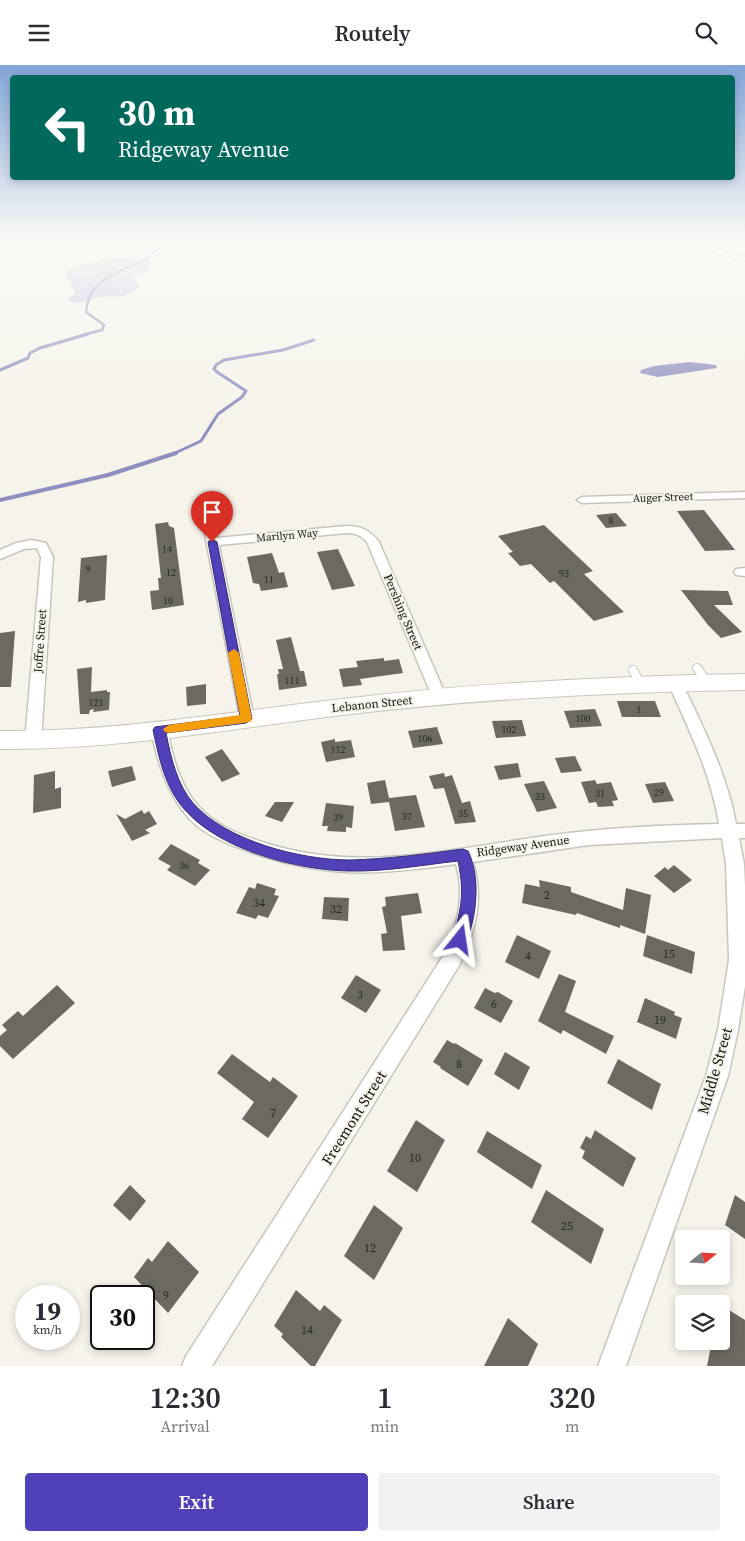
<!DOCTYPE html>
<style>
:root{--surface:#fff;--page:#f2f2f3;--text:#2b2b33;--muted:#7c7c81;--accent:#5141b9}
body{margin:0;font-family:"Source Serif 4",serif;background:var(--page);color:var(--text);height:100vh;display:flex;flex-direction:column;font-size:19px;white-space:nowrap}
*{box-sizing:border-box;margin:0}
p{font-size:16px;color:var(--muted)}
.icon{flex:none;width:28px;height:28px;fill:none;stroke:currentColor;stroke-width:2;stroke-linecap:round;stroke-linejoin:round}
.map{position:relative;height:1301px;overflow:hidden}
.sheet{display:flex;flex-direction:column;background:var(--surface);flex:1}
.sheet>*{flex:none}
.top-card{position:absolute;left:10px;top:10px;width:725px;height:105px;border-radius:5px;box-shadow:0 2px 8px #0003;background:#00695c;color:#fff;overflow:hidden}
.needle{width:32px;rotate:72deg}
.fabs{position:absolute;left:675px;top:1165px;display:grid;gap:10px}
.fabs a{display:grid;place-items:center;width:55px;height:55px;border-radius:5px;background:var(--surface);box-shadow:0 2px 8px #0003;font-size:25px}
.speed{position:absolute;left:15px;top:1220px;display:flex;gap:10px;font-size:25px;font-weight:700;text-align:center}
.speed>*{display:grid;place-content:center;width:65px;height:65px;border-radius:50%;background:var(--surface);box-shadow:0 2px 8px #0003;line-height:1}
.speed small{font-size:12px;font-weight:400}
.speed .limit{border:2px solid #111;border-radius:8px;background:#fff;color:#111}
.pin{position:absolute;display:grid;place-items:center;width:42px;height:42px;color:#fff;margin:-51px -21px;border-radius:50% 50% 50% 0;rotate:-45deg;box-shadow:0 0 5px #0007}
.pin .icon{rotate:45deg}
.me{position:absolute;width:55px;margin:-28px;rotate:15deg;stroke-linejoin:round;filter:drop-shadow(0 0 4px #0008)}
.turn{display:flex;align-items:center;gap:18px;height:105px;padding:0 25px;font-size:22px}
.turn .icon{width:65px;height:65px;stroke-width:2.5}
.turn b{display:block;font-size:35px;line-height:42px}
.eta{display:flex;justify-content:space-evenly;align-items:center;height:85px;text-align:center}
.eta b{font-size:30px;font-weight:600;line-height:35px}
.primary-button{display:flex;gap:10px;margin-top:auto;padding:10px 25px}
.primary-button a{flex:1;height:58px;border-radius:5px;background:var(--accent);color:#fff;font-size:20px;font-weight:600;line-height:58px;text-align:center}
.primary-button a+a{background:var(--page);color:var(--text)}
header{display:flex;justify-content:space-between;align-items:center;height:65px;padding:0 25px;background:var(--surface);font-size:22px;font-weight:600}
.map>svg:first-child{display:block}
</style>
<header><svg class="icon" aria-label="menu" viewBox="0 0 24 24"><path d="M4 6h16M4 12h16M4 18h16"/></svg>Routely<svg class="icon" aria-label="search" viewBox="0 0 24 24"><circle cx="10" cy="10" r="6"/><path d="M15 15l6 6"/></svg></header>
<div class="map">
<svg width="745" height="1301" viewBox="0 0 745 1301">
<rect width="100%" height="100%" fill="#f6f3eb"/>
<path fill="#c2c4e6" d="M111,192L139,193L149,196L148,202L150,205L137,210L135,214L140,222L124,231L101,232L78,238L68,236V233L75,229L70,215L65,210V205Z"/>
<path fill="#8d8fbf" d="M690,297L716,300L717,303L658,312L640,308L641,305L654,301Z"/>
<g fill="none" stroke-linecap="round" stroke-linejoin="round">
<path stroke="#8d8fbf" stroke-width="2.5" d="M83,270L102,265L104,260L86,247C89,214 117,207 143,196C150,193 152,187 158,184C170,178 185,178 197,177"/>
<path stroke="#8d8fbf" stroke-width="3" d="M0,305L28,293L30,288L40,283L88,269
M173,389L201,376L218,349L242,332L246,326L217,307L214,304L216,300L224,295L283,285L314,275"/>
<path stroke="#8d8fbf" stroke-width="4" d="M0,435L108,410L176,388"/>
</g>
<path fill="#6c6962" d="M704,445L735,485L705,486L677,446Z
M616,448L627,461L606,463L596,450Z
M168,457L169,461L174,463L184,540L152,545L150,526L159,525L158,513H161L155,459Z
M544,460L593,506L584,509L624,547L594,556L554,516L550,518L531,499L520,501L508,488L513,487L498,471Z
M338,484L355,521L332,525L317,487Z
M272,488L279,508L284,507L288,522L261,526L259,519L253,518L247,492Z
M107,490L105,535L86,538V535L78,537L81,493Z
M681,525L728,526L733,540H714L742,567L721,573L708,560Z
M15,566L11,622H0V568Z
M291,572L300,606H304L307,621L279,625L277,609H279L278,604H283L276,575Z
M384,593V596L399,594L403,608L360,614L362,620L343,622L339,604L358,602L356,596Z
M92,602L91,627L107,625V627H110L109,645L93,647L94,644L90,645L89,649H80L77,604Z
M206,619V639L187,641L186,622Z
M617,636H655L661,652H622Z
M595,644L602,661L570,663L564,646Z
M522,655L526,671L496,673L492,656Z
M437,662L443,679L413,683L408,666Z
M335,674V677L351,675L355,692L326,697L321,677Z
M222,684L240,709L222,717L205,692Z
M575,691L582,706L561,708L555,693Z
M518,698L521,712L499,715L494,701Z
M132,701L136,715L112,722L108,706Z
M55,706V724L61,722V743L33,748L34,710Z
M444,708L445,712L452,710L462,738L470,736L476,757L455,759L444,723L434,724L429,711Z
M385,715L389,733L416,730L425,762L395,766L389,737L371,739L367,718Z
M595,715L597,719L611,717L618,735L612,736L614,741L598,742L596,737L589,738L581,717Z
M544,716L557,743L537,747L524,719Z
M665,717L674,736L653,738L645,719Z
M275,737H294L282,757L265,751Z
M326,738L354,741L352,763L346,762V767L327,766L328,761H322Z
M142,745L144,749L149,746L157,759L145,765L150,768L132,776L116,749L125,754Z
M171,779L200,795L198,798L210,805L195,821L167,805L171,801L158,794Z
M674,800L692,815L674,828L654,811L665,802L668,805Z
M539,815L571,822V827L623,845L626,823L651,830L645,869L620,860V863L577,848L576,850L522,838L525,819L540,822Z
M257,818L276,824L274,830L279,831L268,853L258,850L256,854L236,848L249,822L255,824Z
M418,828L422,848L401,851L405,885L383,886L381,869L387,868L382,842L386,841L385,832Z
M324,832L349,833L348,856L322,854Z
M517,870L551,886L539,914L505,897Z
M647,870L695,887L692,909L643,891Z
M559,909L576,916L565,947L614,971L606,989L563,965L561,969L538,956Z
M356,910L381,925L366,948L341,933Z
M57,920L75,938L13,994L0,981V971L7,965L2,960L18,946L23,951Z
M485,923L495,928L498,927L513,936L501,958L474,943Z
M645,933L675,947L674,950L682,953L676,974L637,957Z
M447,975L454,979L455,978L483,995L468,1021L440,1003L441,1002L433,997Z
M505,987L530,1002L519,1025L494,1009Z
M232,989L270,1017L273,1012L298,1031L268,1073L242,1054L254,1037L217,1008Z
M618,994L661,1019L652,1045L607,1018Z
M416,1055L445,1075L417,1127L387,1106Z
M595,1065L636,1093L623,1122L582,1093L585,1086L580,1083L586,1071L591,1074Z
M487,1066L542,1100L532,1124L477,1087Z
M130,1120L146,1136L130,1156L113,1140Z
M546,1125L604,1164L591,1199L531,1157Z
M735,1130L745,1137V1174L725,1160Z
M374,1140L403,1163L374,1215L344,1191Z
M168,1176L199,1207L168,1248L134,1212L148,1193L152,1197Z
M296,1225L320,1246L324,1240L342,1255L315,1301H311L281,1272L283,1269L274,1261Z
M721,1240L745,1255V1301H707L712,1276H721Z
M508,1253L538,1279L528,1301H484Z"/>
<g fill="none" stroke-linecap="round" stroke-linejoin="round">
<defs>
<path id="service" d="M697,603L707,617
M633,605L640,618"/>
<path id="minor" d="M678,177H688L745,192V196Z
M745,427V433L582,438L577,435L582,432Z
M208,451L214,454L217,473L346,461C361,461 370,465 379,477L446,631L444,635H434L432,631L367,477C361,470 355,468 346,468L219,480L254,654L251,658L246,659L241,658L202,454Z
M31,475L46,478L53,492L41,676L38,680L33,682L28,680L25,676L41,492L37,483L24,484L0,494V485L16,478Z
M745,503V511L736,510L734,507L736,504Z
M675,613L680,615L682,618C704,664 727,709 736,759H745V773H739L744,799L745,821V921L738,965L728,1011L626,1301H598L706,1011L718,965L729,895L726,799L722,773L589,780L473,797C484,835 476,864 460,899L212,1301H182L186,1291L445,888C458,858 465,831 456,799C378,810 326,814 250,787C225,778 199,768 183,746C165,722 157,694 151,665L154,661L159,660L164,661C169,669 170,678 172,686C177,707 185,727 200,743C216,760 238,769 259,776C365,812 462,780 569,768C619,762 669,760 719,759C711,709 689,664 668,618L670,615Z"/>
<path id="trunk" d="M745,609V625C610,627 476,634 342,650C228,664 115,685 0,684V666C115,667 228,647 342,634C476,618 610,611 745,609Z"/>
</defs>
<use href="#service" stroke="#c7c5bd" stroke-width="10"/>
<use href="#minor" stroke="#c7c5bd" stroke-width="3"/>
<use href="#trunk" stroke="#c7c5bd" stroke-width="2"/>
<use href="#service" stroke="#fff" stroke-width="8"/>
<use href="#minor" fill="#fff" fill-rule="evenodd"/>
<use href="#trunk" fill="#fff" fill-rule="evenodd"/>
</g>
<linearGradient id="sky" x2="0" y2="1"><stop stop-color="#83a5d8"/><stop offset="0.49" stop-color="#fbfaf6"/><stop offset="1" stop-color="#fbfaf6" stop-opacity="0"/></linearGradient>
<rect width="745" height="359" fill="url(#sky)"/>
<path fill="#5141b9" stroke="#352a78" d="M212,474L217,477L252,654L246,658L166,668C171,693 177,719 193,738C226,776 301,795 350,795C388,794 425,789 463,784L468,786C481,812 477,853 465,879L460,881L455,879L453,875C461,841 465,831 458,796C422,800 385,807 348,806C297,805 220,785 185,745C165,723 159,693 153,665L155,662L240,651L208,477Z"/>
<path fill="#f59e0b" d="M234,584L239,588L252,654L250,657L169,668L165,667L163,664L169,660L240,650L228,588Z"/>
<g text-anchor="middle" stroke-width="4" stroke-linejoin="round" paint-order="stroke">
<g font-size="10" fill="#292824">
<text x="611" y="459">8</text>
<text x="167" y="488">14</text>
<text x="88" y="508">9</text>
<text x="171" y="511">12</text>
<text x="564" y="512">93</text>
<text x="269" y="518">11</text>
<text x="168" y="539">10</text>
<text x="292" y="619">111</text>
<text x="96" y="641">121</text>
<text x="639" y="648">1</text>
<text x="583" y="657">100</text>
<text x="509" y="668">102</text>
<text x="425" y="677">106</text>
<text x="338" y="688">112</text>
<text x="659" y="731">29</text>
<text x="600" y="732">31</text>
<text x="540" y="735">33</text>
<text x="463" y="752">35</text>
<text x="407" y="755">37</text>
<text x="338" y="756">39</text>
<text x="184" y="804">36</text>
</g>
<g font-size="11" fill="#13120f" stroke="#f6f3eb">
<text transform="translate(663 432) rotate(-2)" y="4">Auger Street</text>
<text transform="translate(287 470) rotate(-5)" y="4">Marilyn Way</text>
</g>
<g font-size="12" fill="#13120f" stroke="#f6f3eb">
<text transform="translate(403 547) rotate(67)" y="4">Pershing Street</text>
<text transform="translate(40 576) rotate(-86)" y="4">Joffre Street</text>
<text transform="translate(372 639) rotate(-6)" y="4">Lebanon Street</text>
<text transform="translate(523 781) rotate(-8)" y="4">Ridgeway Avenue</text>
</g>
<g font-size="12" fill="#292824">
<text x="547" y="834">2</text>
<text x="259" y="842">34</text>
<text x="336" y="848">32</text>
<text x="669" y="893">15</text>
<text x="528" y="895">4</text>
<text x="360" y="934">3</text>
<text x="494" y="943">6</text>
<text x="660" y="959">19</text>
<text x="459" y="1003">8</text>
<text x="273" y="1052">7</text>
<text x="415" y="1097">10</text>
<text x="567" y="1165">25</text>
<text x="370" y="1187">12</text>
<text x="166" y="1234">9</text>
<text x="307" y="1269">14</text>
</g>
<g font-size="15" fill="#13120f" stroke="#f6f3eb">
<text transform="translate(715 1006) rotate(-74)" y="5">Middle Street</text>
<text transform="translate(354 1053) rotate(-58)" y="5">Freemont Street</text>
</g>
</g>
</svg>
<div class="fabs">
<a><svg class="needle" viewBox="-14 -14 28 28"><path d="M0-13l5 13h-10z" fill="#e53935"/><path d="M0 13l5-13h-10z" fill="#7c7c81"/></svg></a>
<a><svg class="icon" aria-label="layers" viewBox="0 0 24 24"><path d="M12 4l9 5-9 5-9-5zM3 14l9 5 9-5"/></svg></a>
</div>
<div class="speed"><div>19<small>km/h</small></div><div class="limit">30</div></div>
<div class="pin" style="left:212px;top:477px;background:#d93025"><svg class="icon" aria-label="arrive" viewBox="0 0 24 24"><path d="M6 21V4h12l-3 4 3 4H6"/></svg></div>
<svg class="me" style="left:460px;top:875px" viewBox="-20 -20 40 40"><path d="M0-17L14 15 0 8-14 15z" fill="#5141b9" stroke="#fff" stroke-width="4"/></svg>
<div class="top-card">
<div class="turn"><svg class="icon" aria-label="left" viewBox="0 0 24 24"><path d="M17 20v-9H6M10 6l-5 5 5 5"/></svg><div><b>30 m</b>Ridgeway Avenue</div></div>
</div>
</div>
<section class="sheet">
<div class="eta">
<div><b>12:30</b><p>Arrival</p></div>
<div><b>1</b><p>min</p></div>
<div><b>320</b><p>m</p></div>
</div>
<div class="primary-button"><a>Exit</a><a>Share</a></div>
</section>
